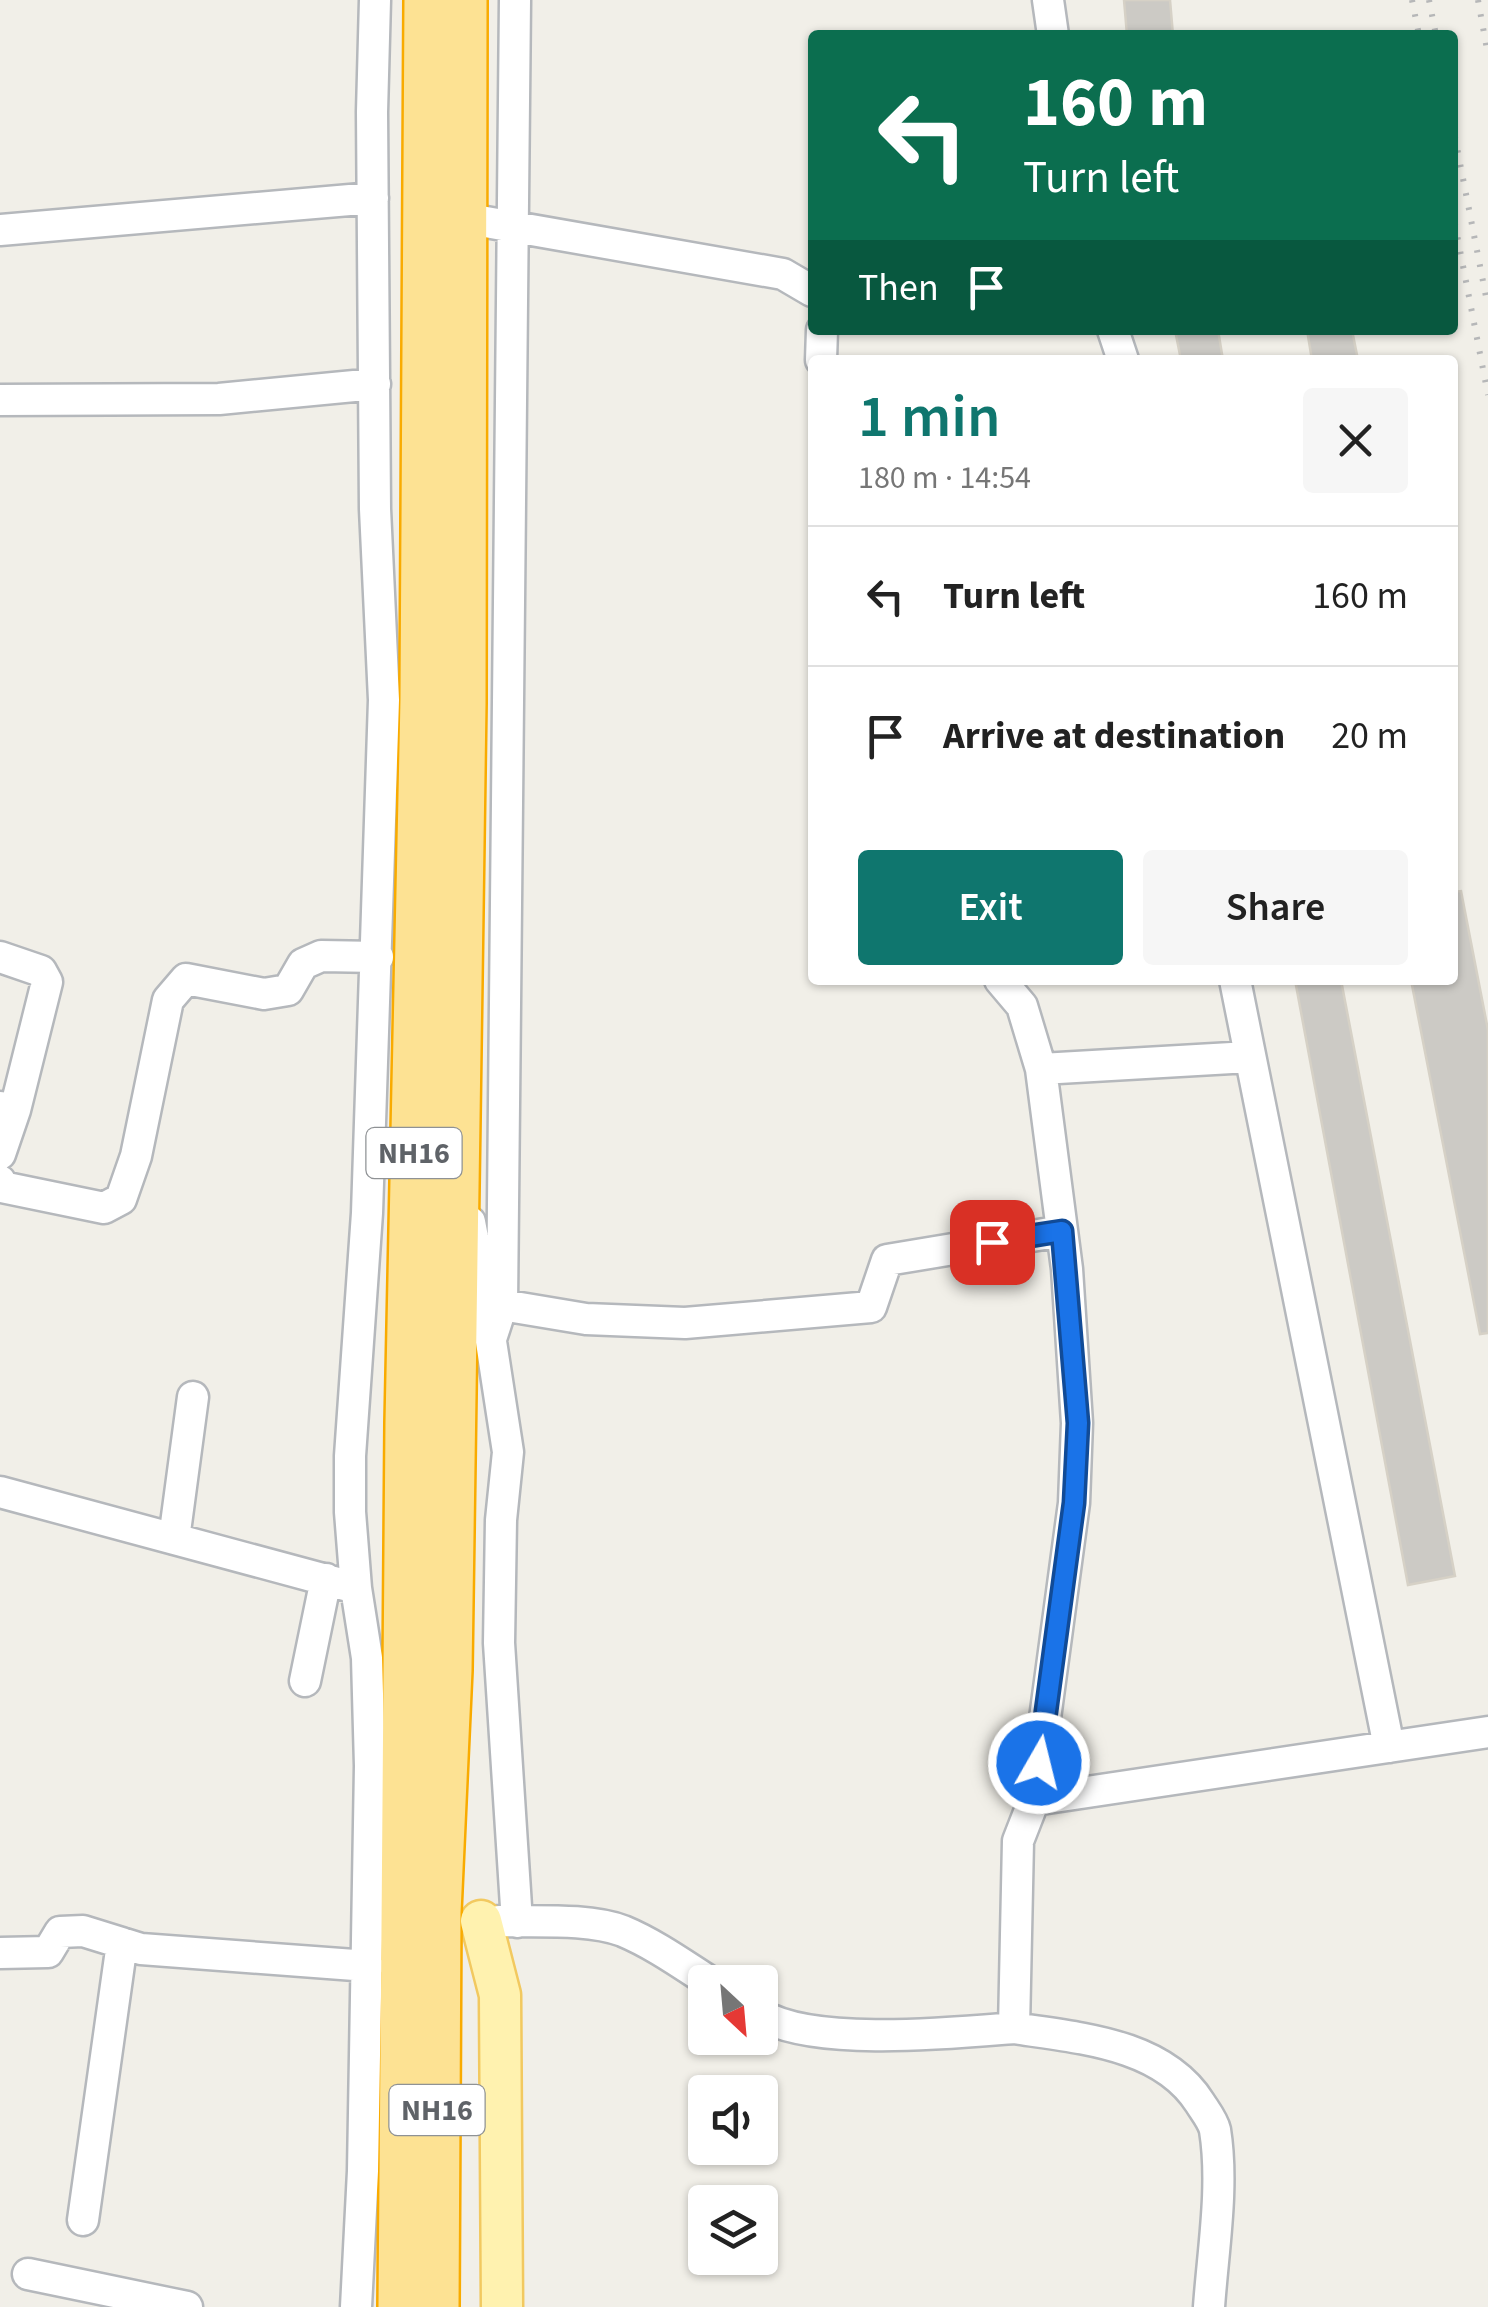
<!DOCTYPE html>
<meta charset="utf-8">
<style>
:root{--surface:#fff;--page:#f6f6f6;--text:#222;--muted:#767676;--line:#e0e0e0;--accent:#0f766e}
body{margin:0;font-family:"Source Sans 3",sans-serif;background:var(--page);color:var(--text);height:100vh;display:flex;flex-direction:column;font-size:38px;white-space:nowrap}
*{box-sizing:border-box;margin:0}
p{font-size:32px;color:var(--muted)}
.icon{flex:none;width:55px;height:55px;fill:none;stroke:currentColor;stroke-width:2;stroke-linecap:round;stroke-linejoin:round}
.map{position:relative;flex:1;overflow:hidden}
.drawer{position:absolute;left:808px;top:355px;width:650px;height:630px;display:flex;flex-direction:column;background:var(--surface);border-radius:10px;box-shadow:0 2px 8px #0004}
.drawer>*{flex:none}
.banner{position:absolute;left:808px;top:30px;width:650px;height:305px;border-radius:10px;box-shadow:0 2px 8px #0004;background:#0b6e4f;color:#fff;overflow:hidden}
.needle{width:65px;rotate:154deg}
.fabs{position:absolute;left:688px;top:1965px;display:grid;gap:20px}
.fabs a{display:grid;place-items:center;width:90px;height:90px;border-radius:10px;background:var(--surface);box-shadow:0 2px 8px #0004;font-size:50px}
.pin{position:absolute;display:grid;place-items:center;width:85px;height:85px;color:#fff;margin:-42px;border-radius:20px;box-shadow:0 5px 15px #0006}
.me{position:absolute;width:110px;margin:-55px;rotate:8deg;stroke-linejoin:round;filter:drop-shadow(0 0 8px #0008)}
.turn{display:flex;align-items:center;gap:35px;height:210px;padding:0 50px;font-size:45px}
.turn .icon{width:130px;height:130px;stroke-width:2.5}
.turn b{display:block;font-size:70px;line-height:85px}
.then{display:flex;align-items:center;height:95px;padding:0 50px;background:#0003;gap:20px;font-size:38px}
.round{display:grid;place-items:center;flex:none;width:105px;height:105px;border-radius:10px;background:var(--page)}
.overview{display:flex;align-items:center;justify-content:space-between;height:170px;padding:0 50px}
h1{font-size:60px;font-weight:600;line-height:75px;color:var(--accent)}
.button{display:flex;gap:20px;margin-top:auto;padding:20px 50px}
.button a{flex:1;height:115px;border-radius:10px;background:var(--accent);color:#fff;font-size:40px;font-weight:600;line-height:115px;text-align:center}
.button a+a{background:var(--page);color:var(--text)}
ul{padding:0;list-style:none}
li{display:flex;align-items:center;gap:30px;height:140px;padding:0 50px;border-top:2px solid var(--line)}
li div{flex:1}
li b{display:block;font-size:38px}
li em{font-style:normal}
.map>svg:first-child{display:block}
</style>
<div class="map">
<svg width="1488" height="2307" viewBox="0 0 1488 2307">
<rect width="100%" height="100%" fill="#f1efe8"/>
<path fill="#cccac5" stroke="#d6d1c6" stroke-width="2.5" d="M1124,0H1170L1173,35H1127Z
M1175,330H1218L1223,360H1181Z
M1307,330H1352L1358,360H1312Z
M1461,891L1488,1030V1333L1480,1334L1411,980H1452V892Z
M1295,980H1341L1455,1576L1408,1585Z"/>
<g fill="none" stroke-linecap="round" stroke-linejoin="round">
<defs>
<path id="minor" d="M1048,0L1053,35
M463,218L783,274L812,291
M0,230L373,198
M1113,330L1123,360
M821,360L822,330
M0,400L219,399L375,384
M0,957L41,971L47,982L15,1110
M1000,980L1022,1006L1041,1069L1067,1269L1077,1423L1074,1503L1034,1800
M1235,980L1389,1747
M1041,1069L1249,1057
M0,1107L15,1110L0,1154
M0,1181L2,1187L104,1208L121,1199L136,1156L168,1000L186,979L264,994L288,990L303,964L321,956L378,957
M470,1222L484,1296L508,1452L501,1520L499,1643L517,1922
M502,1305L586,1319L685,1323L871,1307L887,1260L1062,1231
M491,1339L502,1305L515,0
M0,1492L356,1588
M174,1539L193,1397
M305,1681L326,1579
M499,1921C535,1922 589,1918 623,1931C654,1944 682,1964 710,1982
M0,1953L48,1952L60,1932L83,1931L141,1949L368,1966
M760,2014C811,2047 953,2033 1014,2028L1018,1841L1034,1800L1488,1732
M1014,2028C1078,2038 1162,2043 1200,2103C1205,2111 1213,2121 1215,2130C1224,2186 1213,2250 1209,2307
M83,2220L122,1943
M28,2274L187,2307
M356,2307L363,2171L370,1766L367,1658L356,1588L350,1512V1456L367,1213L384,700L375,509L372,112L375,0"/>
<path id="major" d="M481,1921L500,1995L502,2307"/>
<path id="highway" d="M401,2307L408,1423L423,699L427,0
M436,2307L438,1912L449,1670L463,703L464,0"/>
</defs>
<use href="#minor" stroke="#b5b8bc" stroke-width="35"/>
<use href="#major" stroke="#f2c960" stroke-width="45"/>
<use href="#highway" stroke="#f9ab00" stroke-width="50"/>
<use href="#minor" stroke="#fff" stroke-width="30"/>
<use href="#major" stroke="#fff2af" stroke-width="40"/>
<use href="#highway" stroke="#fde293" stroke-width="45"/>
<path stroke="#b6b7b8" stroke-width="6" stroke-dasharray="2.5 12" stroke-linecap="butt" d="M1412,0L1419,35
M1429,0L1436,35
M1478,0L1488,55
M1452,122L1488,307
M1452,209L1488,395"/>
</g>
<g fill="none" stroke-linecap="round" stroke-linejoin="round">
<defs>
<path id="route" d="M992,1242L1062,1231L1078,1423L1074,1503L1039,1763"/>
</defs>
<use href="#route" stroke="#114b97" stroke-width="25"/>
<use href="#route" stroke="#1a73e8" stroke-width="18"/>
</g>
<g text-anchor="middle" stroke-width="8" stroke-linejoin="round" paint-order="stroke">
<g fill="#fff" stroke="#8f9295" stroke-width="2.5">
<rect x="366.5" y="1128" width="95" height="50" rx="8"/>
<rect x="389.5" y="2085" width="95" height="50" rx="8"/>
</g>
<g font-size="30" font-weight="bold" fill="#5f6368">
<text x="414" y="1163">NH16</text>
<text x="437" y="2120">NH16</text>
</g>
</g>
</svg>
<div class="fabs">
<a><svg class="needle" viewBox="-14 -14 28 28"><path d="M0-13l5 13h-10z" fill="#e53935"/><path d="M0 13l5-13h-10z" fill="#767676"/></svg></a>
<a><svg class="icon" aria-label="sound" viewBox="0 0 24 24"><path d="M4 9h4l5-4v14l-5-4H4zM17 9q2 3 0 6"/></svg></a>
<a><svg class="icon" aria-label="layers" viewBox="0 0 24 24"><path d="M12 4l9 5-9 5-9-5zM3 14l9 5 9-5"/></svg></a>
</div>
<div class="pin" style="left:992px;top:1242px;background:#d93025"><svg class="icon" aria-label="arrive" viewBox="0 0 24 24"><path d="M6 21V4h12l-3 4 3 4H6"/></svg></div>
<svg class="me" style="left:1039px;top:1763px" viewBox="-20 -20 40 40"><circle r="17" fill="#1a73e8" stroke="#fff" stroke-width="3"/><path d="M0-11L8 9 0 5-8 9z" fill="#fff"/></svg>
<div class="banner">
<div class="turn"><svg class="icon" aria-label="left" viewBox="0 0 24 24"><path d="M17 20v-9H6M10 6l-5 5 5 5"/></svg><div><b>160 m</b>Turn left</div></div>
<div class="then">Then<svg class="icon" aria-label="arrive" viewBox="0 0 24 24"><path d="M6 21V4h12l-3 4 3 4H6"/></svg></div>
</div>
<section class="drawer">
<div class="overview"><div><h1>1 min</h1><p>180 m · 14:54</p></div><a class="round"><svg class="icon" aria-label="close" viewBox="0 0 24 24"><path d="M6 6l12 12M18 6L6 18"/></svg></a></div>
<ul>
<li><svg class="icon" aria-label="left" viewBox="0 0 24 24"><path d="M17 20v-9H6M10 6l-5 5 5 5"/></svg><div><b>Turn left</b></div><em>160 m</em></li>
<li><svg class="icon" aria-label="arrive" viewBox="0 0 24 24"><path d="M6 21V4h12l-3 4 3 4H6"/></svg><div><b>Arrive at destination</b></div><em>20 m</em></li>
</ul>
<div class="button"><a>Exit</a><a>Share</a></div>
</section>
</div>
